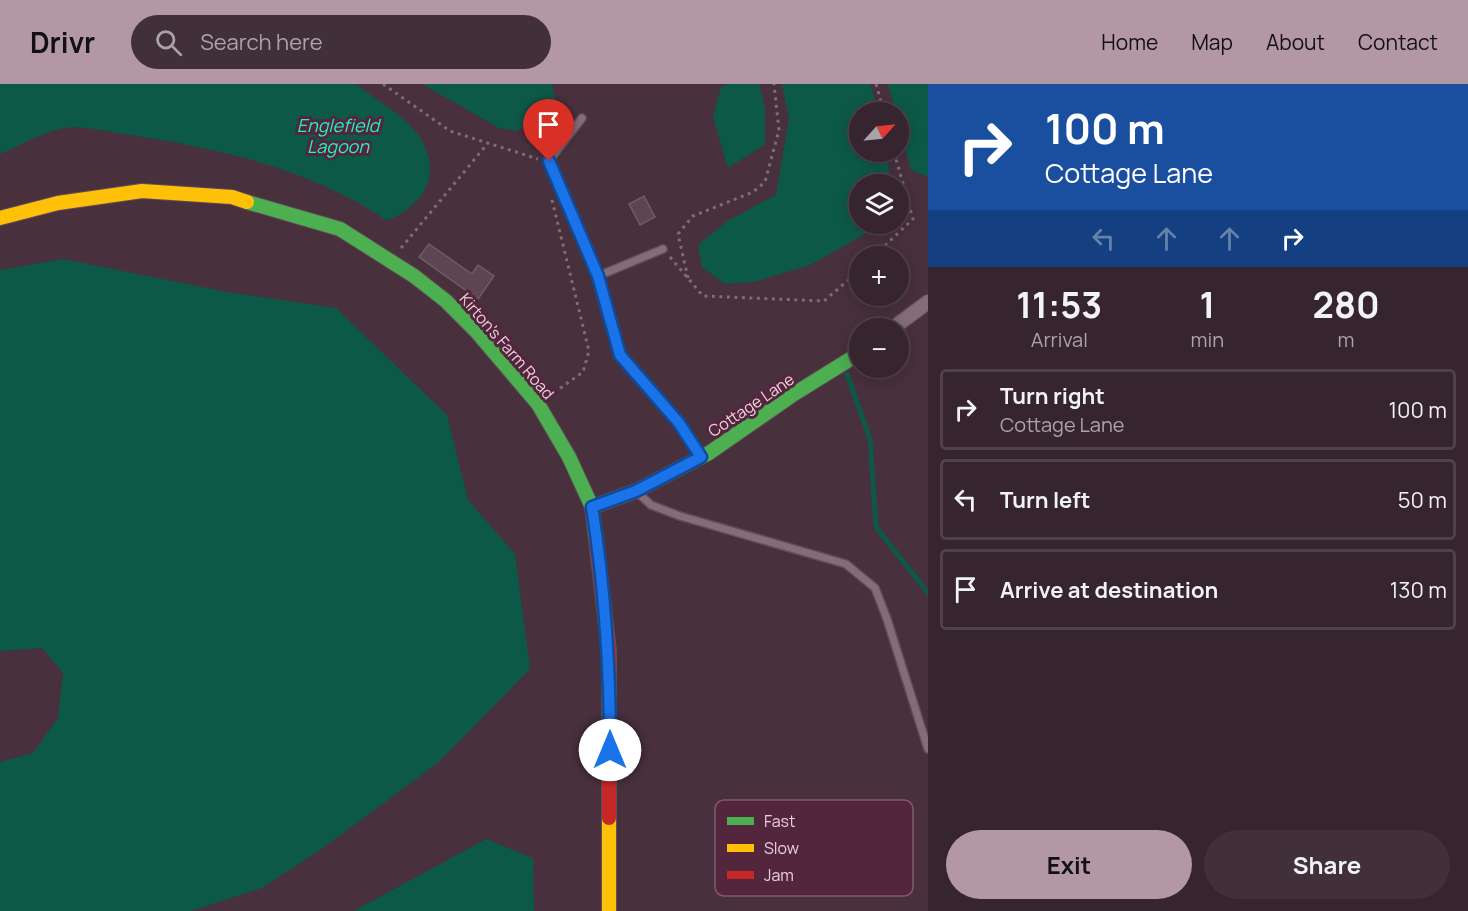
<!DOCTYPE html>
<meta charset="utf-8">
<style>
:root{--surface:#36242e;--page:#41303a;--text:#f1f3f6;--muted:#aaa4aa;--line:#50414a;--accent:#b397a4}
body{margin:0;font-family:Manrope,sans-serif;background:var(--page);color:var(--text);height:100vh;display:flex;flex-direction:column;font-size:22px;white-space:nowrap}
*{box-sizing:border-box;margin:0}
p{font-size:20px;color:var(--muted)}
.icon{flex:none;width:33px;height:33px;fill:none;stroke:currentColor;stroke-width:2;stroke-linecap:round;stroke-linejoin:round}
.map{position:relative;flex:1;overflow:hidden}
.drawer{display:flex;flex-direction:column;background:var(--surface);width:540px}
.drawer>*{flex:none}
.guide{background:#1a4fa0;color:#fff;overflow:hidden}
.needle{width:39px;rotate:63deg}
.fabs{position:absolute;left:849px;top:18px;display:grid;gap:12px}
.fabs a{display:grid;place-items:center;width:60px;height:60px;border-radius:50%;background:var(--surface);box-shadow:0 3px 15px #0003,0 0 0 2px var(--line);font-size:30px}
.pin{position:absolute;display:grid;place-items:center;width:51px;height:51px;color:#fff;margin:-62px -26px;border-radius:50% 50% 50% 0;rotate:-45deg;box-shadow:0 0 6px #0007}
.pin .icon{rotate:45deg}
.me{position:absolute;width:66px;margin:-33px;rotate:0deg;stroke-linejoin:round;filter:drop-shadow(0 0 4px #0008)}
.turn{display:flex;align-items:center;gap:21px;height:126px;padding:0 18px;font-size:27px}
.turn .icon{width:78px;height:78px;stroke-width:2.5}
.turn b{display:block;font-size:42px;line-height:51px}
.lanes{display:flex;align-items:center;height:57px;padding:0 18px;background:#0003;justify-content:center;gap:30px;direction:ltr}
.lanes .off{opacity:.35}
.eta{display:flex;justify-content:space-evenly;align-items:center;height:102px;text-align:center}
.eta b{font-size:36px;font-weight:700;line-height:42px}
.cta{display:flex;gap:12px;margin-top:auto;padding:12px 18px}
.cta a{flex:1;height:69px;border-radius:36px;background:var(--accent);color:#111;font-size:24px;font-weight:700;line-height:69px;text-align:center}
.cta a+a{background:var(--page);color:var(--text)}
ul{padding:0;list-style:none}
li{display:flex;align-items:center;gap:18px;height:81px;margin:0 12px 9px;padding:0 6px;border:3px solid var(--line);border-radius:6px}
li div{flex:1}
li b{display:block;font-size:22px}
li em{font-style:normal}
header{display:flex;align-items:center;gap:36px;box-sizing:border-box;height:84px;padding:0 30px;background:var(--accent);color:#111}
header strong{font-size:28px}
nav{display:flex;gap:33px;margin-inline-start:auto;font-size:21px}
.search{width:420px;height:54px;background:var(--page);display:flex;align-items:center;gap:15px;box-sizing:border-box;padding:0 21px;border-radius:33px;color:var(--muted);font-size:22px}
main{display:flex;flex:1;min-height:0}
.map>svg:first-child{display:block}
</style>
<header>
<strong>Drivr</strong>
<div class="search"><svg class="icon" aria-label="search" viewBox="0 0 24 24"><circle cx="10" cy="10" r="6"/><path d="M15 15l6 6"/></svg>Search here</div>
<nav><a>Home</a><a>Map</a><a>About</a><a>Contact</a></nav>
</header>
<main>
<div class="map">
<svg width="928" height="827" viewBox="0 0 928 827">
<rect width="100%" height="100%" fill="#48303d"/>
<path fill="#0d5948" d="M0,0H356C385,23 428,42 430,83C430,94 427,105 420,113C409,124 401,133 386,136C310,84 213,63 123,50C105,47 82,41 64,44C42,48 20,62 0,70Z
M422,0H554L552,3L558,23L516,47L499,44Z
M728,0H759L765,23V60L728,84L713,33L721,3Z
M782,0H870L879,28H860V68H886L891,100H860V140H883L810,181L754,198L725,200L702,183L698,161L727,137L776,111L789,35Z
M888,0H928V93L911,86L899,39L898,28H896Z
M63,175L227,208L336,224L447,331L468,416L515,470L530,585L439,678L323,764L262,804L191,827H0V678L33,669L58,634L63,589L42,564L0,567V186Z
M486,755L533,774L534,827H354Z"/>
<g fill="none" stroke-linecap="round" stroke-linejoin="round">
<path stroke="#0d5948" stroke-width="5" d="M847,290L870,355L876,443L928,509"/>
</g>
<path fill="#5c4751" stroke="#705b66" stroke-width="1.5" d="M644,112L655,133L640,141L629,120Z
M429,160L472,190L478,181L494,192L478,215L419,173Z"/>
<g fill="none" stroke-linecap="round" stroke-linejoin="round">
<defs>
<path id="lane" d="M582,34L549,77L598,192
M663,165L598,192L620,271L679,339L701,373
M638,409L651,421L680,432L846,480L875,504L887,535L928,665"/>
<path id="street" d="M893,244L928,218"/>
<path id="fast" d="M247,118L340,145L414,192L446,217L476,247L538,320L569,373L592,423L596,455
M592,423L636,407L709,369L794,310L860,269"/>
<path id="slow" d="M0,134L58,119L142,107L232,113L247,118
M609,734V827"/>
<path id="jam" d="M596,455L609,567V734"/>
</defs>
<use href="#lane" stroke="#624d58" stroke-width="10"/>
<use href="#street" stroke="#624d58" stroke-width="16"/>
<use href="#fast" stroke="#624d58" stroke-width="16"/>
<use href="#slow" stroke="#624d58" stroke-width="16"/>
<use href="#jam" stroke="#624d58" stroke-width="16"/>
<path stroke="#7f6c75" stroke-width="3" stroke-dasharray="3 4.5" stroke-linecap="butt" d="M383,0L450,47L538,75
M876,0L884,28
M552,116L589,267L583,288L552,310
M401,164L488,59
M874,172L913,135L894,68
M670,173L703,212L824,217L860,186
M688,194L678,150L693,132L753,108L765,98L779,46L774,0"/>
<use href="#lane" stroke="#826d78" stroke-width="7"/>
<use href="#street" stroke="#826d78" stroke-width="14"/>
<use href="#fast" stroke="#4caf50" stroke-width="14"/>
<use href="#slow" stroke="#ffc107" stroke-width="14"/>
<use href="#jam" stroke="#c62828" stroke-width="14"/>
</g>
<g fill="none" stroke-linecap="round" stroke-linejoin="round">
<defs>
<path id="route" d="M549,77L598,192L620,271L679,339L701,373L636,407L592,423C605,504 610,584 610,666"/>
</defs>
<use href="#route" stroke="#114b97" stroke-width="15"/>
<use href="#route" stroke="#1a73e8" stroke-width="10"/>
</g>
<g text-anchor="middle" stroke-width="6" stroke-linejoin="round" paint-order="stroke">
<g font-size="16" fill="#eccfdb" stroke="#53263d">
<text transform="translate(507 262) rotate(49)" y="6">Kirton's Farm Road</text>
<text transform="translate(751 321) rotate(-34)" y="6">Cottage Lane</text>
</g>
<g font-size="18" font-style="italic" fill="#20f4c3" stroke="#53263d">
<text x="338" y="48">Englefield<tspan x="338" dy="21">Lagoon</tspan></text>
</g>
</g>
<rect x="715" y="716" width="198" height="96" rx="9" fill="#53263d" stroke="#81596c" stroke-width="1.5"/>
<rect x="727" y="733" width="27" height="8" fill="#4caf50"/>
<rect x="727" y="760" width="27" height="8" fill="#ffc107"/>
<rect x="727" y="787" width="27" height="8" fill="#c62828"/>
<g font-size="16" fill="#eccfdb">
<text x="764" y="743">Fast</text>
<text x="764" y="770">Slow</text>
<text x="764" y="797">Jam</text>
</g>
</svg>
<div class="fabs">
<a><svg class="needle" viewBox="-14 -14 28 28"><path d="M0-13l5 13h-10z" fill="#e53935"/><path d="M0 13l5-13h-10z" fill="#aaa4aa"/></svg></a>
<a><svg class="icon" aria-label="layers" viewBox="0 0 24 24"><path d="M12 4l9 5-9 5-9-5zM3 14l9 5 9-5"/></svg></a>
<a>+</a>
<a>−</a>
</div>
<div class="pin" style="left:549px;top:77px;background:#d93025"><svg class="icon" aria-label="arrive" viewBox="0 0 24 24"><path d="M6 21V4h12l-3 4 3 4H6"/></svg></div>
<svg class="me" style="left:610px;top:666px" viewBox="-20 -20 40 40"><circle r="19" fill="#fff"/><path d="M0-13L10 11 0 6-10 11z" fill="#1a73e8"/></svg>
</div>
<section class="drawer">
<div class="guide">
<div class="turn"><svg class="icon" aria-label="right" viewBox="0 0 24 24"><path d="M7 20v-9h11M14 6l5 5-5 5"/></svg><div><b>100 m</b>Cottage Lane</div></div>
<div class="lanes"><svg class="icon off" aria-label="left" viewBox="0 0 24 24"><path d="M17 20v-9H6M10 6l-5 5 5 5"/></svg><svg class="icon off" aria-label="ahead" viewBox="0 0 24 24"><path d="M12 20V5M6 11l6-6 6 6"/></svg><svg class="icon off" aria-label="ahead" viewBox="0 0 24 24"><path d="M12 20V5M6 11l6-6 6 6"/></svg><svg class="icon" aria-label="right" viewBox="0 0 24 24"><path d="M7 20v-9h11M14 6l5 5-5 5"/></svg></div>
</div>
<div class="eta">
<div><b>11:53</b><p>Arrival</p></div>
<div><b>1</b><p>min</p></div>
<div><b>280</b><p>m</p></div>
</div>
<ul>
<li><svg class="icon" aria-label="right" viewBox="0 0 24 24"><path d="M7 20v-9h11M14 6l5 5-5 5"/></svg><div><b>Turn right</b><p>Cottage Lane</p></div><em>100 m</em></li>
<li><svg class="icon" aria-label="left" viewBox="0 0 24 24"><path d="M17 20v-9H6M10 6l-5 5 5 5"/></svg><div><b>Turn left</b></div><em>50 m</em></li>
<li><svg class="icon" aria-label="arrive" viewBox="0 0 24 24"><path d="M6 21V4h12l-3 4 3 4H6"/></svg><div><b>Arrive at destination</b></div><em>130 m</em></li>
</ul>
<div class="cta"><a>Exit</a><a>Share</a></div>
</section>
</main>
